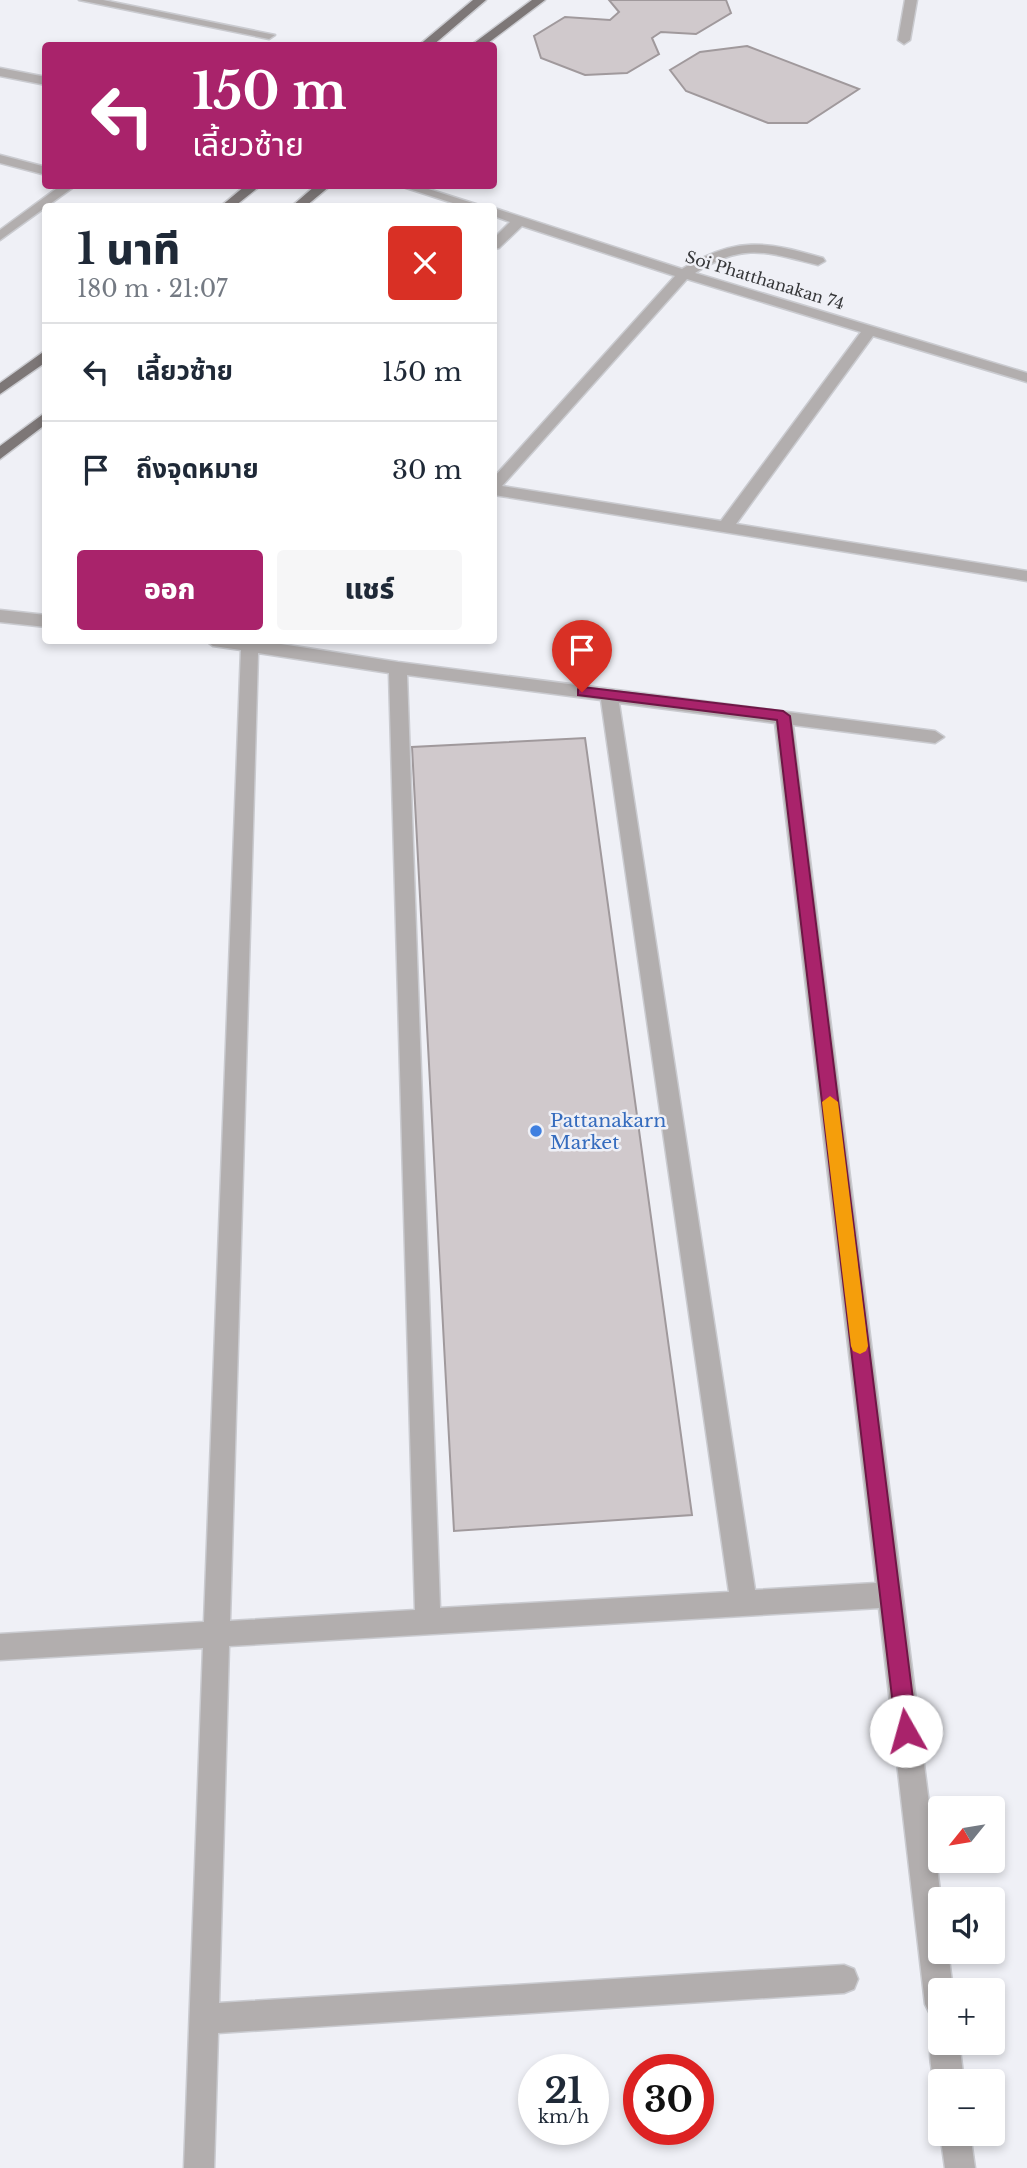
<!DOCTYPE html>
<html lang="th">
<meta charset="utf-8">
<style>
:root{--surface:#fff;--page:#f6f6f7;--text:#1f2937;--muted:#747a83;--line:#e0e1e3;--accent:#a9236b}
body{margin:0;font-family:"Libre Baskerville","Noto Sans Thai",serif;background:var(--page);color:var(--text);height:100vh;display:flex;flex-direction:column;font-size:26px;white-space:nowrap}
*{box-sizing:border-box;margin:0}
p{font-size:23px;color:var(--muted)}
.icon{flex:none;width:38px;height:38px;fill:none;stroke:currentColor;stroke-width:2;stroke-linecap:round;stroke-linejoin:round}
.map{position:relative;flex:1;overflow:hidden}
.sheet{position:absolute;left:42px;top:203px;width:455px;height:441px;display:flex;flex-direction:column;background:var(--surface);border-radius:7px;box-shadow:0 4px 10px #0003}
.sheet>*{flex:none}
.guide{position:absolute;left:42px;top:42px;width:455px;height:147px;border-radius:7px;box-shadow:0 4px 10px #0003;background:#a9236b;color:#fff;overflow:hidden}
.needle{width:46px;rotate:240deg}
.buttons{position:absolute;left:928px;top:1796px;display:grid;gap:14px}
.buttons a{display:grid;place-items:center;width:77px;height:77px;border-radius:7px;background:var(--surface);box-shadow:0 4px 10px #0003;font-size:35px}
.speed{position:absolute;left:518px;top:2054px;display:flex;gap:14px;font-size:35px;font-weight:700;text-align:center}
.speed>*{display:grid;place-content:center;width:91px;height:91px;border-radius:50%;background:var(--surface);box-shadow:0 4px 10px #0003;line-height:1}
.speed small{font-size:18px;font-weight:400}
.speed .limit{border:10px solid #d22;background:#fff;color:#111}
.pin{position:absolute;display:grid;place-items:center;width:60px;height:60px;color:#fff;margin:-72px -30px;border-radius:50% 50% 50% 0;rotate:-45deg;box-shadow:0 0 7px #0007}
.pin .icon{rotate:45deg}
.me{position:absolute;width:77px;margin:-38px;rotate:353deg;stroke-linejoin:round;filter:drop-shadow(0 0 5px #0008)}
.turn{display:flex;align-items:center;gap:24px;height:147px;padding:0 35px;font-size:32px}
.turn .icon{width:91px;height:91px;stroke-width:2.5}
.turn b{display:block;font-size:49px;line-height:60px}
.round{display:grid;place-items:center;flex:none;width:74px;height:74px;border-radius:7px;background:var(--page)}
.head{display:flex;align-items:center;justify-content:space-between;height:119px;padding:0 35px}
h1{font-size:42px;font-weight:800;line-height:52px}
.primary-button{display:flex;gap:14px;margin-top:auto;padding:14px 35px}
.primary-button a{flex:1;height:80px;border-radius:7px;background:var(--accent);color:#fff;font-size:28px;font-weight:800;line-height:80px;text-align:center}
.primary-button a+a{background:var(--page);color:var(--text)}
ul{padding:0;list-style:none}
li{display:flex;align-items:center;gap:21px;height:98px;padding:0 35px;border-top:2px solid var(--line)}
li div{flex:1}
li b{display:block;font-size:26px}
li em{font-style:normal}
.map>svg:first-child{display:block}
</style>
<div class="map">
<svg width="1027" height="2168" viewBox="0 0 1027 2168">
<rect width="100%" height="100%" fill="#eff0f6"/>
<path fill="#d0c9cc" stroke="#a0999c" stroke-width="2" d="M609,0H726L731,13L696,34L661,32L652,38L659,54L627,73L585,75L541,58L534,36L565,17L610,20L619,12Z
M747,46L859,89L807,123H768L686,91L670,70L700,52Z
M585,738L692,1515L454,1531L412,747Z"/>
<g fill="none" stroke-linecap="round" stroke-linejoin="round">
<defs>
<path id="minor" d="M79,0H103L275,35L269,39Z
M905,0H917L910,40L904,44L898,40Z
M0,68L46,77V85L0,76Z
M0,155L46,167V175L0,163Z
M60,186H75L0,240V230Z
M400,186H419L482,206H462Z
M494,208L682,269C736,236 765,241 823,258L825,261L818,265C766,252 744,242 695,273L1027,373V382L873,336L736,524L1027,571V581L494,495V477L675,276L522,226L499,248L494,249V238L510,222L494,216ZM687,279L861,332L721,521L502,486Z
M0,610L46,615V627L0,622Z
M205,640H255L398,662L935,731L944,737L935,743L793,725L941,1899L940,1951H948L953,1990H940V2018L930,2014L925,2004L879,1608L229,1646L219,2003L844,1965L854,1969L858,1979L854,1989L844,1993L218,2033L214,2168H184L203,1648L0,1660V1634L204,1622L241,650L213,646ZM258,653L389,673L415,1610L230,1621ZM407,675L601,700L729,1592L440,1608ZM619,703L775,723L876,1583L755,1590Z
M940,2029V2042H959L964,2081H940V2092C930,2077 927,2048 934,2032Z
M940,2133H970L975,2168H945Z"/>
<path id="major" d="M473,0H486L432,46H418Z
M532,0H545L484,46H470Z
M245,186H260L235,206H221Z
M315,186H330L306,206H292Z
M46,350V362L0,394V383Z
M46,412V424L0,459V446Z"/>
</defs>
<use href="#minor" stroke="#cacbd0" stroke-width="3"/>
<use href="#major" stroke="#cacbd0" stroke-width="3"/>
<use href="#minor" fill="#b2aeae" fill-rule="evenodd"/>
<use href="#major" fill="#7d7777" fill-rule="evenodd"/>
</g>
<path fill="#a9236b" stroke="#6e1746" stroke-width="2" d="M582,687L783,711L790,716L917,1731L914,1738L906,1741L899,1738L896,1731L777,720L578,695V689Z"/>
<path fill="#f59e0b" d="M830,1096L838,1102L868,1346L866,1351L860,1354L853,1351L851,1346L822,1102Z"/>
<circle fill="#3f7fe0" stroke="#eff0f6" stroke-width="2.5" cx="536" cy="1131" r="7"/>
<g text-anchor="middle" stroke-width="5" stroke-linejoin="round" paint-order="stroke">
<g font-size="16" fill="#353638" stroke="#eff0f6">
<text transform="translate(765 280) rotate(17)" y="6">Soi Phatthanakan 74</text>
</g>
<g font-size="19" fill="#366cbe" stroke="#eff0f6" text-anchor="start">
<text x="550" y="1127">Pattanakarn<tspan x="550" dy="22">Market</tspan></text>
</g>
</g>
</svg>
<div class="buttons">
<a><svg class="needle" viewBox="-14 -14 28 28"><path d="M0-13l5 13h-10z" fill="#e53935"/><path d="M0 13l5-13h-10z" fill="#747a83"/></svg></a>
<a><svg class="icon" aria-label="sound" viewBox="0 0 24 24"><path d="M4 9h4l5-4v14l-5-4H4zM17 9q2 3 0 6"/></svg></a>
<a>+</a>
<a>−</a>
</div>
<div class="speed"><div>21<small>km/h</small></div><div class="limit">30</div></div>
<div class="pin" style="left:582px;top:692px;background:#d93025"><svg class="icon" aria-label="arrive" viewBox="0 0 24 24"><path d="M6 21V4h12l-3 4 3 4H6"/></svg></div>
<svg class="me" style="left:906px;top:1731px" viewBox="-20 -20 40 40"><circle r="19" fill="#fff"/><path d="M0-13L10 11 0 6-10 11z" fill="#a9236b"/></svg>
<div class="guide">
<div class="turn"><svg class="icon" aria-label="left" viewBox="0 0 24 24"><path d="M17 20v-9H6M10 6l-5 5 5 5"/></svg><div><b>150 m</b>เลี้ยวซ้าย</div></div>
</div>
<section class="sheet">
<div class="head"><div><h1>1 นาที</h1><p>180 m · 21:07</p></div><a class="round" style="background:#d93025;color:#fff"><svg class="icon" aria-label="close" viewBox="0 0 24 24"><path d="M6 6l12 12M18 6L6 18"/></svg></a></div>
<ul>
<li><svg class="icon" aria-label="left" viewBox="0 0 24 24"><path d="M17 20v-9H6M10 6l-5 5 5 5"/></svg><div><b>เลี้ยวซ้าย</b></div><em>150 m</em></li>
<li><svg class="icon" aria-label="arrive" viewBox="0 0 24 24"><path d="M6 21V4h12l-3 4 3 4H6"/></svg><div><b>ถึงจุดหมาย</b></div><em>30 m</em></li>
</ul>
<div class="primary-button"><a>ออก</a><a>แชร์</a></div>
</section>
</div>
